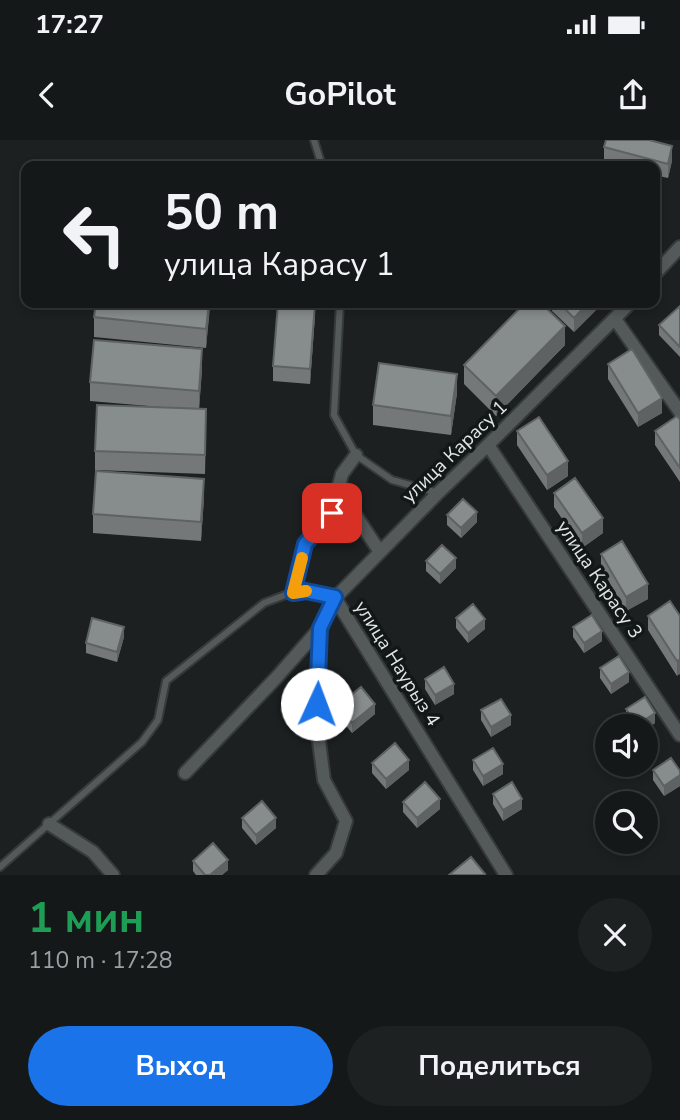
<!DOCTYPE html>
<html lang="ru">
<meta charset="utf-8">
<style>
:root{--surface:#151819;--page:#1e2122;--text:#f1f3f6;--muted:#9da0a2;--line:#343738;--accent:#1a73e8}
body{margin:0;font-family:"Nunito Sans",sans-serif;background:var(--page);color:var(--text);height:100vh;display:flex;flex-direction:column;font-size:26px;white-space:nowrap}
*{box-sizing:border-box;margin:0}
p{font-size:23px;color:var(--muted)}
.icon{flex:none;width:38px;height:38px;fill:none;stroke:currentColor;stroke-width:2;stroke-linecap:round;stroke-linejoin:round}
.map{position:relative;height:735px;overflow:hidden}
.details{display:flex;flex-direction:column;background:var(--surface);flex:1}
.details>*{flex:none}
.guide{position:absolute;left:21px;top:21px;width:639px;height:147px;border-radius:14px;box-shadow:0 4px 10px #0003,0 0 0 2px var(--line);background:#151819;color:var(--text);overflow:hidden}
.buttons{position:absolute;left:595px;top:574px;display:grid;gap:14px}
.buttons a{display:grid;place-items:center;width:63px;height:63px;border-radius:50%;background:var(--surface);box-shadow:0 4px 10px #0003,0 0 0 2px var(--line);font-size:35px}
.pin{position:absolute;display:grid;place-items:center;width:60px;height:60px;color:#fff;margin:-30px;border-radius:14px;box-shadow:0 4px 10px #0006}
.me{position:absolute;width:77px;margin:-38px;rotate:2deg;stroke-linejoin:round;filter:drop-shadow(0 0 5px #0008)}
.turn{display:flex;align-items:center;gap:24px;height:147px;padding:0 28px;font-size:32px}
.turn .icon{width:91px;height:91px;stroke-width:2.5}
.turn b{display:block;font-size:49px;line-height:60px}
.round{display:grid;place-items:center;flex:none;width:74px;height:74px;border-radius:37px;background:var(--page)}
.headline{display:flex;align-items:center;justify-content:space-between;height:119px;padding:0 28px}
h1{font-size:42px;font-weight:700;line-height:52px;color:#1e9e55}
.primary-button{display:flex;gap:14px;margin-top:auto;padding:14px 28px}
.primary-button a{flex:1;height:80px;border-radius:42px;background:var(--accent);color:#fff;font-size:28px;font-weight:700;line-height:80px;text-align:center}
.primary-button a+a{background:var(--page);color:var(--text)}
.status{display:flex;justify-content:space-between;align-items:center;height:49px;padding:0 35px;background:var(--surface);direction:ltr}
.status svg{height:19px;fill:currentColor}
header{display:flex;justify-content:space-between;align-items:center;height:91px;padding:0 28px;background:var(--surface);font-size:32px;font-weight:700}
.map>svg:first-child{display:block}
</style>
<div class="status"><b>17:27</b><svg viewBox="0 0 49 12"><path d="M0 12V9h3v3zM5 12V6h3v6zM10 12V3h3v9zM15 12V0h3v12zM26 1h20v11H26zM47 4h2v5h-2z"/></svg></div>
<header><svg class="icon" aria-label="back" viewBox="0 0 24 24"><path d="M15 5l-7 7 7 7"/></svg>GoPilot<svg class="icon" aria-label="share" viewBox="0 0 24 24"><path d="M12 15V3M7 8l5-5 5 5M5 13v7h14v-7"/></svg></header>
<div class="map">
<svg width="680" height="735" viewBox="0 0 680 735">
<rect width="100%" height="100%" fill="#1c2021"/>
<g fill="none" stroke-linecap="round" stroke-linejoin="round">
<defs>
<path id="service" d="M314,0L322,26
M340,163L334,275L356,315L392,340L438,353
M0,727L142,602L158,580L166,541L264,463L293,452"/>
<path id="minor" d="M654,135L680,107
M615,179L680,272
M488,305L680,595
M356,315L342,334L338,349L380,412
M338,349L332,373L305,403L293,452L306,451L335,458L438,353L488,305L630,163
M185,633L277,537L320,488L335,458L506,735
M49,684L93,712L113,735
M316,735L336,713L346,681L324,640L317,586L320,488"/>
</defs>
<use href="#service" stroke="#373a3a" stroke-width="10"/>
<use href="#minor" stroke="#373a3a" stroke-width="16"/>
<use href="#service" stroke="#54595a" stroke-width="6"/>
<use href="#minor" stroke="#54595a" stroke-width="12"/>
</g>
<path fill="#747879" d="M604,7L672,21L668,38L654,35V26H621L604,22Z
M210,163L206,208L94,197V177Z
M552,163H603L574,192L552,171Z
M680,166V217L659,195V185Z
M315,175L310,244L273,241V226Z
M565,205L496,276L464,244V225Z
M608,224L662,273L638,287L608,239Z
M202,229L199,269L206,289L205,334L95,330V311L172,268L90,261V242Z
M457,253L451,295L373,285V265Z
M680,280V342L655,305V291Z
M517,291L568,336L547,350L517,305Z
M554,353L603,393L582,408L554,367Z
M204,358L201,401L93,393V374Z
M447,375L477,382L461,398L447,385Z
M601,414L648,459L626,471L601,428Z
M426,421L456,428L440,444L426,431Z
M648,476H680L677,536L648,490Z
M456,478L485,489L468,503L456,488Z
M573,487L602,501L584,513L573,497Z
M124,497L117,522L86,513V503Z
M600,528L629,542L611,554L600,538Z
M425,539L454,554L435,565L425,549Z
M338,566L375,574L352,593L338,576Z
M626,569L655,583L646,590V586H631L626,579Z
M481,570L511,585L491,597L481,580Z
M473,620L503,634L483,646L473,630Z
M372,623L409,630L386,649L372,633Z
M653,630L680,631V653V646L664,656L653,640Z
M493,654L522,669L503,681L493,664Z
M403,662L440,669L417,688L403,672Z
M242,678L276,688L256,705L242,688Z
M193,721L228,730L222,735H196L193,731Z"/>
<path fill="#5e6263" d="M672,6V21L668,38V24Z
M209,163H210V168L206,208V189Z
M315,163V175L310,244V229Z
M588,163H603L574,192V178Z
M565,186V205L496,276V256Z
M202,209V229L199,270V251Z
M457,234V253L451,295V276Z
M662,258V273L638,287V273Z
M568,321V336L547,350V335Z
M204,339V358L201,401V382Z
M477,372V382L461,398V388Z
M603,378V393L582,408V393Z
M456,418V428L440,444V434Z
M648,444V459L626,471V457Z
M485,479V489L468,503V493Z
M124,487V497L117,522V512Z
M602,491V501L584,513V503Z
M680,519V534L677,536V521Z
M629,532V542L611,554V544Z
M454,544V554L435,565V555Z
M375,564V574L352,593V583Z
M655,573V583L646,590V586H637Z
M511,575V585L491,597V587Z
M409,620V630L386,649V639Z
M503,624V634L483,646V636Z
M680,635V646L664,656V646Z
M440,659V669L417,688V678Z
M522,659V669L503,681V670Z
M276,678V688L256,705V695Z
M228,720V730L222,735H210Z"/>
<path fill="#878c8d" stroke="#5e6263" stroke-width="2" d="M606,0H649L672,6L668,24L604,7Z
M96,163H209L206,189L94,177Z
M278,163H315L310,229L273,226Z
M525,163H541L565,186L496,256L464,225Z
M559,163H588L574,178Z
M680,166V207L659,185Z
M94,200L202,209L199,251L90,242Z
M632,209L662,258L638,273L608,224Z
M379,223L457,234L451,276L373,265Z
M97,265L206,269L205,315L95,311Z
M677,276L680,280V328L655,291Z
M539,277L568,321L547,335L517,291Z
M96,331L204,339L201,382L93,374Z
M575,338L603,378L582,393L554,353Z
M463,359L477,372L461,388L447,375Z
M622,401L648,444L626,457L601,414Z
M442,405L456,418L440,434L426,421Z
M670,461L680,476V519L677,521L648,476Z
M473,464L485,479L468,493L456,478Z
M592,475L602,491L584,503L573,487Z
M92,478L124,487L117,512L86,503Z
M619,516L629,532L611,544L600,528Z
M444,527L454,544L435,555L425,539Z
M361,547L375,564L352,583L338,566Z
M645,557L655,573L637,585L626,569Z
M501,559L511,575L491,587L481,570Z
M395,603L409,620L386,639L372,623Z
M493,608L503,624L483,636L473,620Z
M671,618L680,631V635L664,646L653,630Z
M425,642L440,659L417,678L403,662Z
M512,642L522,659L503,670L493,654Z
M262,661L276,678L256,695L242,678Z
M213,703L228,720L210,735H205L193,721Z
M471,717L485,734L483,735H449Z"/>
<g fill="none" stroke-linecap="round" stroke-linejoin="round">
<defs>
<path id="route" d="M317,564L320,488L335,457L306,451L293,453L305,404L332,373"/>
</defs>
<use href="#route" stroke="#114b97" stroke-width="18"/>
<use href="#route" stroke="#1a73e8" stroke-width="12"/>
<path stroke="#f59e0b" stroke-width="12" d="M302,418L293,453L306,451"/>
</g>
<g text-anchor="middle" stroke-width="7" stroke-linejoin="round" paint-order="stroke">
<g font-size="19" fill="#e3e6e6" stroke="#121717">
<text transform="translate(454 311) rotate(-44)" y="7">улица Карасу 1</text>
<text transform="translate(600 439) rotate(56)" y="7">улица Карасу 3</text>
<text transform="translate(398 523) rotate(58)" y="7">улица Наурыз 4</text>
</g>
</g>
</svg>
<div class="buttons">
<a><svg class="icon" aria-label="sound" viewBox="0 0 24 24"><path d="M4 9h4l5-4v14l-5-4H4zM17 9q2 3 0 6"/></svg></a>
<a><svg class="icon" aria-label="search" viewBox="0 0 24 24"><circle cx="10" cy="10" r="6"/><path d="M15 15l6 6"/></svg></a>
</div>
<div class="pin" style="left:332px;top:373px;background:#d93025"><svg class="icon" aria-label="arrive" viewBox="0 0 24 24"><path d="M6 21V4h12l-3 4 3 4H6"/></svg></div>
<svg class="me" style="left:317px;top:564px" viewBox="-20 -20 40 40"><circle r="19" fill="#fff"/><path d="M0-13L10 11 0 6-10 11z" fill="#1a73e8"/></svg>
<div class="guide">
<div class="turn"><svg class="icon" aria-label="left" viewBox="0 0 24 24"><path d="M17 20v-9H6M10 6l-5 5 5 5"/></svg><div><b>50 m</b>улица Карасу 1</div></div>
</div>
</div>
<section class="details">
<div class="headline"><div><h1>1 мин</h1><p>110 m · 17:28</p></div><a class="round"><svg class="icon" aria-label="close" viewBox="0 0 24 24"><path d="M6 6l12 12M18 6L6 18"/></svg></a></div>
<div class="primary-button"><a>Выход</a><a>Поделиться</a></div>
</section>
